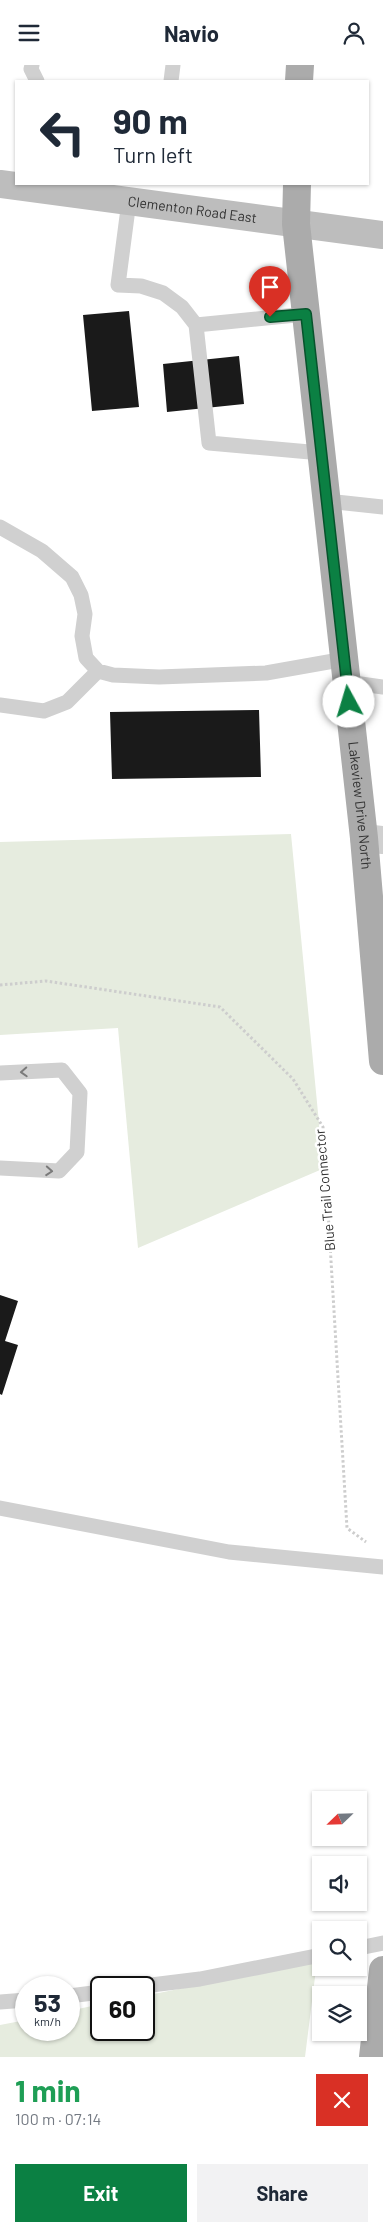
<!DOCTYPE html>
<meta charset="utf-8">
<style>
:root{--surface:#fff;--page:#f2f2f3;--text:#1f2937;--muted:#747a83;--accent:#0b8043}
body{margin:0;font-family:Barlow,sans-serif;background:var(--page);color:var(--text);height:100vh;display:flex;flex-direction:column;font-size:19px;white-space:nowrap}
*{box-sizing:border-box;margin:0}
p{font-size:16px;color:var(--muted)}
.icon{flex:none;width:28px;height:28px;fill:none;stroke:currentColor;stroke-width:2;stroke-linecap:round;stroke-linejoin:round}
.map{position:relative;height:1992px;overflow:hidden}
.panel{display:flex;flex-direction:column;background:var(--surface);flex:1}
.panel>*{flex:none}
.hud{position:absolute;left:15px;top:15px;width:354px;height:105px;border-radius:0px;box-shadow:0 1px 4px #0004;background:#fff;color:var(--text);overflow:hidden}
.needle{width:32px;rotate:247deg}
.tools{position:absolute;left:312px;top:1726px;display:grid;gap:10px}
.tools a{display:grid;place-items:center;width:55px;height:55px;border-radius:0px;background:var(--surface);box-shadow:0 1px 4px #0004;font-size:25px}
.speed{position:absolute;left:15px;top:1911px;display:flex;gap:10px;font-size:25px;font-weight:700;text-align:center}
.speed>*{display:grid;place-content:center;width:65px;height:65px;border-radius:50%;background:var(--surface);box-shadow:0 1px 4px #0004;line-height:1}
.speed small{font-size:12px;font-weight:400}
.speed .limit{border:2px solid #111;border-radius:8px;background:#fff;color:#111}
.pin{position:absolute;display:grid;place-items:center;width:42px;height:42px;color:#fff;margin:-51px -21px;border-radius:50% 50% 50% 0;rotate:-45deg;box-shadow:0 0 5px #0007}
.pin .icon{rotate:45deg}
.me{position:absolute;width:55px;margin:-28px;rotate:354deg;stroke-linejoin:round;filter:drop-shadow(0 0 4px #0008)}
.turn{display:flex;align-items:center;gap:18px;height:105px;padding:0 15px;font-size:22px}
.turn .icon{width:65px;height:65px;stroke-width:2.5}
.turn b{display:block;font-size:35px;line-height:42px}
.round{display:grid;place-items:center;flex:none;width:52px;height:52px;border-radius:0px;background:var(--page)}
.head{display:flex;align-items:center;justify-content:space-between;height:85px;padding:0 15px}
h1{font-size:30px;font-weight:700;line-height:38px;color:#1e9e55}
.cta{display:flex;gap:10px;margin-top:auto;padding:10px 15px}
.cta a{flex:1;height:58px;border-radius:0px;background:var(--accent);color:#fff;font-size:20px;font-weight:700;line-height:58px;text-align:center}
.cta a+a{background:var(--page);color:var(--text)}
header{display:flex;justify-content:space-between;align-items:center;height:65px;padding:0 15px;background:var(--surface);font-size:22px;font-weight:700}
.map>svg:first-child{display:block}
</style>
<header><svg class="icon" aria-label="menu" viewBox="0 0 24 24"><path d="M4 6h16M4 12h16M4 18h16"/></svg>Navio<svg class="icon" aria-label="person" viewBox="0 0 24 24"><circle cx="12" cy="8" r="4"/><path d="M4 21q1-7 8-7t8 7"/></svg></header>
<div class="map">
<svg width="383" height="1992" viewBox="0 0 383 1992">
<rect width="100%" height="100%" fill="#fff"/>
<path fill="#e6ecdf" d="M291,769L319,1058L320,1105L138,1183L118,963L0,970V777Z
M317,1896L305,1992H0V1960L26,1955V1965H69V1946L101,1939V1965H144V1931Z"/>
<path fill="#1a1a1a" d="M129,246L139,342L92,346L83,250Z
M239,291L244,339L167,347L163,299Z
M259,645L261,712L112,714L110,647Z
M0,1230L18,1236L5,1276L18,1280L2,1330L0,1329Z"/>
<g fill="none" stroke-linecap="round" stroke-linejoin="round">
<path stroke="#cdcdcd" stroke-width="3" stroke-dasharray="2.5 2.5" stroke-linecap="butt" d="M0,920L46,916L220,942L293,1014L323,1062L347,1463L366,1477"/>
<path stroke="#d0d0d0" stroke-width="15" d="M32,0L31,4L37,16
M171,16L173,0
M129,136L118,220L141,221L163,228L182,242L196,260L209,378L321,388
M196,260L306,249
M327,436L383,442
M0,462L42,486L72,512L81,530L85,549L82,571L86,593L98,606L113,610L159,612L266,608L345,594
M347,617L383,622
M0,640L44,646L67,637L98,606
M0,1008L62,1005L80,1028L77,1087L59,1106L0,1103
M0,1443L229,1487L383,1502
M359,1883L383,1878
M135,1922L200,1914L321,1890
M69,1931L101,1927
M0,1937L26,1935"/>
<path stroke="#d0d0d0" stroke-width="28" d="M364,773L383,775"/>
<path stroke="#bdbdbd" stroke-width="28" id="s1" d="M0,119L383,170"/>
<g stroke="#ababab" stroke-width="28">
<path d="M299,16L300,0"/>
<path id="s2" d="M297,119L296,159L364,773L383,996"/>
<path d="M373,1992L383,1905"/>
</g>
</g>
<defs><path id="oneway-chevron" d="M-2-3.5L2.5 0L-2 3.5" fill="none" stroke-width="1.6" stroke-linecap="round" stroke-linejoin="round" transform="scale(1.25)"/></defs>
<g stroke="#7a7a7a">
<use href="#oneway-chevron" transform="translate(24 1007) rotate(177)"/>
<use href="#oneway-chevron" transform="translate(49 1106) rotate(4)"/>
</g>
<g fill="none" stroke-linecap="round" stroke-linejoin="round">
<defs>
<path id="route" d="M270,252L306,249L349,637"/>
</defs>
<use href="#route" stroke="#07532c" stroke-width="12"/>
<use href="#route" stroke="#0b8043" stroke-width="9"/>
</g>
<g text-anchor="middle" stroke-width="5" stroke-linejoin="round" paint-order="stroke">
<g font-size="14" fill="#333" stroke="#fff">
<text dy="5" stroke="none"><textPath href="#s1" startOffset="194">Clementon Road East</textPath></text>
<text dy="5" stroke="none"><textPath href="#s2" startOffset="625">Lakeview Drive North</textPath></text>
<text transform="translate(325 1125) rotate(-95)" y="5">Blue Trail Connector</text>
</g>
</g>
</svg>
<div class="tools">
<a><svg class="needle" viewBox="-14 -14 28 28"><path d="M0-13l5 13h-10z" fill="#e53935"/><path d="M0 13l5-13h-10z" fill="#747a83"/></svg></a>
<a><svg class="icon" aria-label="sound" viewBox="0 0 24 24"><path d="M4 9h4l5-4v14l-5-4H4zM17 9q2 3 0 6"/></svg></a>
<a><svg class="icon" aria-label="search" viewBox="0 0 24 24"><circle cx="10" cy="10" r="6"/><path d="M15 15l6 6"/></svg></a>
<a><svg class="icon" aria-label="layers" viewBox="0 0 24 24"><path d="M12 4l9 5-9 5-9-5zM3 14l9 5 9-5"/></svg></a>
</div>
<div class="speed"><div>53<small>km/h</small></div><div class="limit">60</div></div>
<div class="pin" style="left:270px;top:252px;background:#d93025"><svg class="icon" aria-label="arrive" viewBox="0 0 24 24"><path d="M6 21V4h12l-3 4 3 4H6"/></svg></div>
<svg class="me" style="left:349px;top:637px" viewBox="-20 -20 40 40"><circle r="19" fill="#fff"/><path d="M0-13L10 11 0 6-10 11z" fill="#0b8043"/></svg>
<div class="hud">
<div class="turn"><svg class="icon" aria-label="left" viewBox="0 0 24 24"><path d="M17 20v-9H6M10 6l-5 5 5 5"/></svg><div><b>90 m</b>Turn left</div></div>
</div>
</div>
<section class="panel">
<div class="head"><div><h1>1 min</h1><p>100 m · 07:14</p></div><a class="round" style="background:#d93025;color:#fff"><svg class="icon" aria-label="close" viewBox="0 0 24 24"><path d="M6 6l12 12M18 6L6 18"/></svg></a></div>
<div class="cta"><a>Exit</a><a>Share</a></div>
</section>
